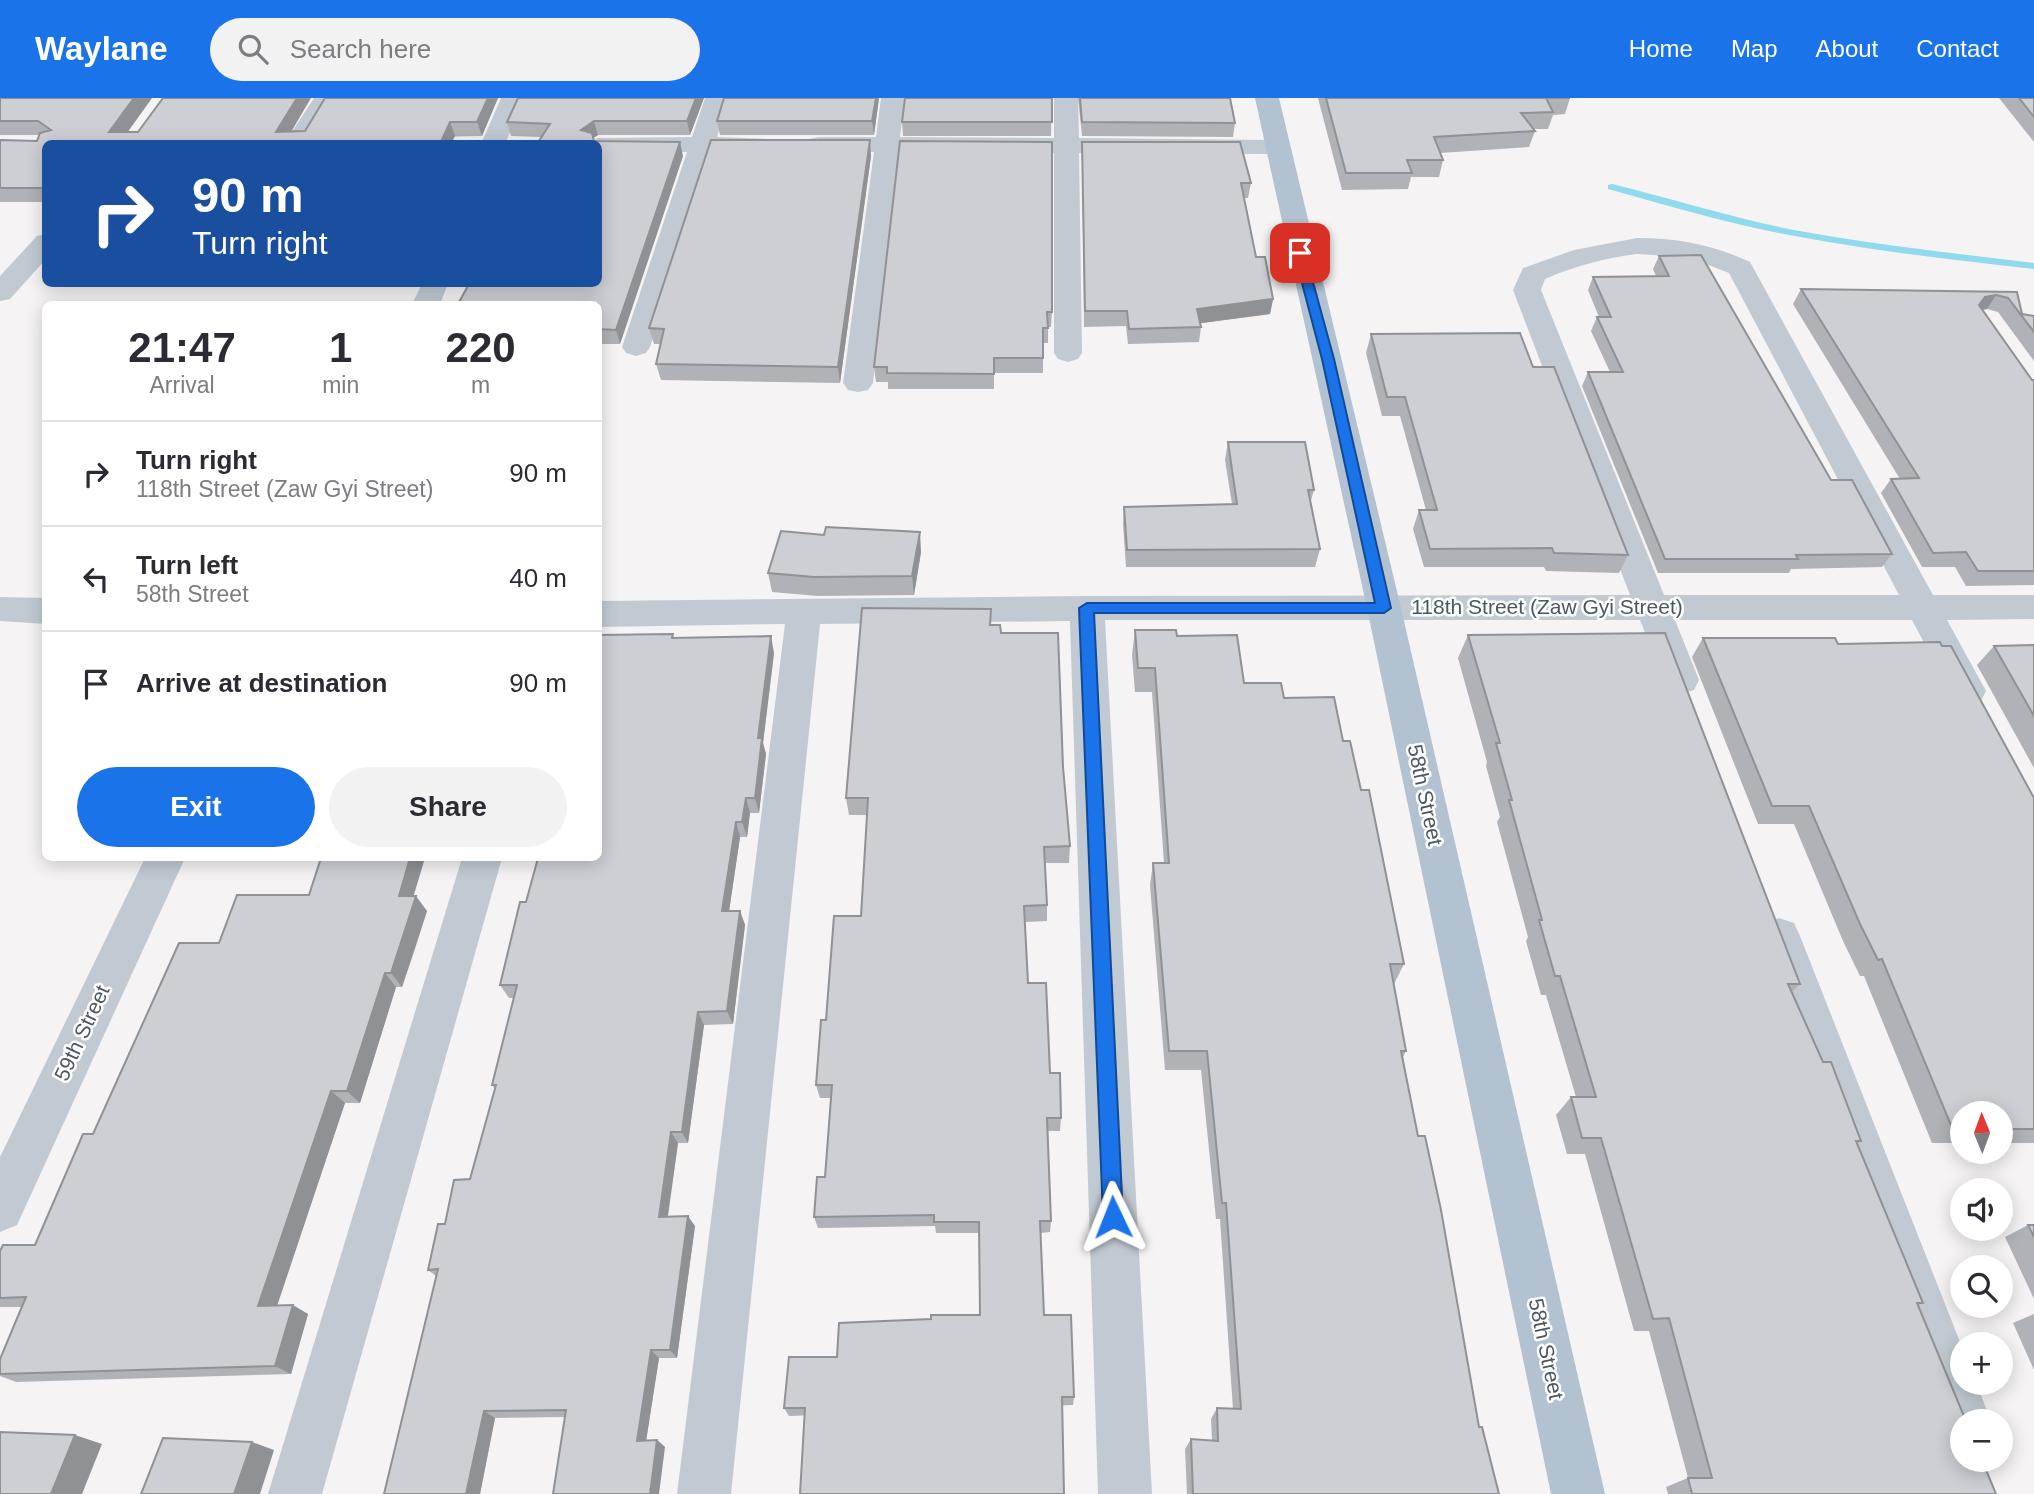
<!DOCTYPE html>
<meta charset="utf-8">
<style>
:root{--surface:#fff;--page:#f2f2f3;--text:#2b2b33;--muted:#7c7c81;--line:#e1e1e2;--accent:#1a73e8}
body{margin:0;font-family:Arial,sans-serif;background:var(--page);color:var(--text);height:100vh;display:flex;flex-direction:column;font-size:26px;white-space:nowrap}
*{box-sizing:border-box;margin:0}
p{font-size:23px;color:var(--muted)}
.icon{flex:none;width:38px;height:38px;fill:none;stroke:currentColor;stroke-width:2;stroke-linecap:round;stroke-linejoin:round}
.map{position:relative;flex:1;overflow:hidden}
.drawer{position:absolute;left:42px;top:203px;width:560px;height:560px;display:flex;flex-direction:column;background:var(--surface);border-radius:10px;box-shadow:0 4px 18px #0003}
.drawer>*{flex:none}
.top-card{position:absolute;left:42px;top:42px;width:560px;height:147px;border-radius:10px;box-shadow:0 4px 18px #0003;background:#1a4fa0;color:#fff;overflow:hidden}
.needle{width:46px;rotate:359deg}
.fabs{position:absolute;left:1950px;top:1003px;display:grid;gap:14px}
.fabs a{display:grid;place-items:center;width:63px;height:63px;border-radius:50%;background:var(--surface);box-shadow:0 4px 18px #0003;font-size:35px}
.pin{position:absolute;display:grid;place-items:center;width:60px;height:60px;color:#fff;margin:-30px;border-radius:14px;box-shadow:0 4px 10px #0006}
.me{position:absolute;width:77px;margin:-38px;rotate:358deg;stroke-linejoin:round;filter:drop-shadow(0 0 5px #0008)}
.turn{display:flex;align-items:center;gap:24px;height:147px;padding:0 35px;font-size:32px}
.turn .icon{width:91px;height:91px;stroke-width:2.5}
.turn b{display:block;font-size:49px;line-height:60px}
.eta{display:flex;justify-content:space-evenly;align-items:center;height:119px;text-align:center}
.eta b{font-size:42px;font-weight:600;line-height:49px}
.cta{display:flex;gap:14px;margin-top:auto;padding:14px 35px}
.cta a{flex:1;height:80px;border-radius:42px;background:var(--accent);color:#fff;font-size:28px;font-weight:600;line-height:80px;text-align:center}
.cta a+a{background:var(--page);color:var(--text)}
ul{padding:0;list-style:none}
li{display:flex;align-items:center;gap:21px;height:105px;padding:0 35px;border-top:2px solid var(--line)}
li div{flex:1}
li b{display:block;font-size:26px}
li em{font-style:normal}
header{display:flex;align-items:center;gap:42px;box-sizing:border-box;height:98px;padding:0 35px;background:var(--accent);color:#fff}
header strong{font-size:33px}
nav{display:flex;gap:38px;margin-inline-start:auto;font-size:24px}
.search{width:490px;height:63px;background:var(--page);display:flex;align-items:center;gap:18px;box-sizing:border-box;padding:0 24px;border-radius:38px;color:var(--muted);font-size:26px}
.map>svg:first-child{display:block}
</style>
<header>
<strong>Waylane</strong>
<div class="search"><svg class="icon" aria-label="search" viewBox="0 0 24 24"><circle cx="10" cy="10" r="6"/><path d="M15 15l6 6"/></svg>Search here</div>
<nav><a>Home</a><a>Map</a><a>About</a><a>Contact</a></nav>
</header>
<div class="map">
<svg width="2034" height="1396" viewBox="0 0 2034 1396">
<rect width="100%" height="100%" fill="#f5f3f3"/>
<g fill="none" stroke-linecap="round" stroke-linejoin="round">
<path fill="#90daee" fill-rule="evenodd" d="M1612,86C1673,101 1733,120 1794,132C1874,147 1954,155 2034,165V171C1954,162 1874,153 1795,138C1732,127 1670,108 1608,91V87Z"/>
<path fill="#c1cad2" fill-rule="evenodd" d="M314,0H338L309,46H284Z
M501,0H525L505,46H481Z
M705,0H729L717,39L770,41L773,46L770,51L712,54L650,249L646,255L636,258L626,255L622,249L687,54H598V46H587L598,40L692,39Z
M881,0H905L900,39L1054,40V0H1078L1079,40L1277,42L1286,44L1289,49L1286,54L1277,56L1079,55L1082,255L1078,261L1068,264L1058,261L1054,255V55L899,54L873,285L868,292L858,294L848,292L843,285L874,54L818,53L809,51L806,46L809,41L818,39H876Z
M46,136V161L10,201L0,203V178L37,138Z
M1637,140C1678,140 1713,147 1750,164L1933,497H2034V521L1947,522L1986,593L1981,603L1968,607L1955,603L1912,522H1675L1699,582L1694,592L1681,596L1668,592L1640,522H1105L1152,1396H1098L1070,523L820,526L731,1396H677L785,526L598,529V503L1087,498L1630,497L1513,192L1523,170L1574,152ZM1637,156L1688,159L1729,175L1899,497H1664L1541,192L1545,181C1575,168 1604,160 1637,156Z
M422,186H448L440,206H412Z
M0,499L46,500V526L0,523Z
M145,760H185L17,1127L0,1134V1059Z
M462,760H502L322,1396H268Z
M1779,820L1794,825L1800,838L1962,1249V1284H1976L1991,1323H1962V1348L1947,1341L1939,1323L1758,838L1764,825Z"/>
<path fill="#b3c2d1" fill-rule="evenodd" d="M1255,0H1279L1401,510L1605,1396H1551L1367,510Z"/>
</g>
<path fill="#b0b2b7" d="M0,0H152L127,34L305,33L325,0H498L482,38L46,46V104H0V42L37,43L39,37H0Z
M704,0L690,37H598L593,40L594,43L683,58L620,246H598V186L541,39L511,38L507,24Z
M879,0L874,37H720L717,23Z
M1052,0L1051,38H903L902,24Z
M1078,0H1230L1235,25L1233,39L1082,38Z
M1318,0H1570L1565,16L1553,17L1548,31H1533L1535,33L1529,49L1440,55L1443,62L1439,79H1411L1408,91L1342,92Z
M1999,0H2034V44Z
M900,43L1052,214L1051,229H1048V245H1043V275H994V291H888V284H876L874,269Z
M1082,44L1251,85L1248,100H1244L1256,159L1273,201L1270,216L1200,225L1201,229L1199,244L1128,246L1126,228L1084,229Z
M871,58L840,285L661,282L656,266L661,246H654L649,230Z
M1659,158L1831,382L1892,456L1882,469L1791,471L1789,475H1658L1582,288L1588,274H1610L1591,233L1597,219H1599L1588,192L1593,179L1656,178L1653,171Z
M1801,191L2017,194L2022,216L2034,218V263L1998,214L1987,211L1982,212L2032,282H2034V487L1966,488L1955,469H1922L1881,395L1891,381H1900L1793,206Z
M1371,236L1533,269L1628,457L1619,475L1546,473L1544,469H1424L1413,431L1419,412H1426L1400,318H1382L1366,255Z
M1228,344L1314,392L1310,406L1320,451L1315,469H1126L1123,426L1124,409L1232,406L1225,362Z
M921,454L914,497L818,498L772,494L768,475Z
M991,511V527L1001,535L1063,669L1070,748L1069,765H1045L1047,807V823L1025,824L1028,885L1061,1020L1060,1033H1048L1051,1123L1050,1134L1040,1135L1044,1217L1074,1299L1073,1307L789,1318L784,1310L837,1259L931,1221L980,1217L979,1135H936L935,1128L818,1130L814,1119L825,1079L831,1000H820L816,987L826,922L861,818L867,717H849L846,700Z
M1135,532L1177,538L1244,585L1284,600L1343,643L1361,692L1404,866L1394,886L1406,953L1403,959L1418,1038L1479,1329L1499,1396H1187L1185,1351L1191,1341L1212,1343L1211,1321L1217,1310L1233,1311L1220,1121H1216L1201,972H1165L1150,787L1153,765H1164L1152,594H1135L1132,557Z
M1468,537L1800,886L1792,894L1823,964L1861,1043L1857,1046L1923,1205L1918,1207L1996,1396H1668L1666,1389L1688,1380L1649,1233H1634L1585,1056H1567L1556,1017L1571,999H1576L1546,897H1541L1526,843L1528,839L1497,724L1500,719L1486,668L1487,664L1458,560Z
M674,540L774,555L763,645L766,656L759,715H750L747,739H740L729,813H740L745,827L733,926L704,927L688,1045H678L668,1119L695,1128L677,1260H659L646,1343L657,1342L665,1349L565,1319L495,1320L480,1396H384L436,1178L428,1172L445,1126L470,1081L495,991L492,987L514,900H509L500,887L526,804Z
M1703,540L1838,546L2034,700V1045H2000V1015H1962V1045H1932L1864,878H1860L1843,843L1794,726H1758L1692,559Z
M2034,547V670L1977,567L1994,548Z
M414,798L427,813L414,854L402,889H396L360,1005H345L277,1207L308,1216L291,1276L16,1284L0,1278V1261L21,1209H0V1153L35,1147L93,1036L219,845Z
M2028,1127H2034V1201L2005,1139Z
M2034,1216V1272L2013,1225Z"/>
<path fill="#909195" d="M134,0H152L119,46L109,34Z
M297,0H311L284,46L276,34Z
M488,0H498L482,38L477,24Z
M696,0H704L690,37L687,23Z
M876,0H879L874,37L872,23Z
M594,23L598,37L584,46L581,32Z
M450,24L455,38L451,46H440Z
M870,42L871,58L840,285L838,269Z
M680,44L683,58L620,246L616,232Z
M1996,197L1987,211L1975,213L1985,199Z
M1273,201L1270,216L1195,226L1197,211Z
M920,434L921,454L914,497L912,478Z
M771,538L774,555L763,645L766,656L759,715L755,700L758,640Z
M746,700L750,715L747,739L742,724Z
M736,724L740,739L727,827L722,813Z
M410,760H425L409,813L399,798Z
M416,798L427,813L402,889L391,875Z
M740,813L745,827L733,926L727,913Z
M385,875L396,889L360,1005L347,993Z
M698,914L704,927L688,1045L682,1034Z
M331,993L345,1005L274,1217L258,1208Z
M671,1034L678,1045L666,1129L659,1119Z
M688,1118L695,1128L677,1260L670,1252Z
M293,1207L308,1216L291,1276L275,1268Z
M651,1252L659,1260L645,1350L637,1343Z
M484,1313L495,1320L480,1396H466Z
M75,1337L102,1346L82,1396H51Z
M657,1342L665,1349L659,1396H650Z
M252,1344L274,1352L260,1396H234Z"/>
<path fill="#cdcfd5" stroke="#909195" stroke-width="2" d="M0,0H134L109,34H138L163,0H297L276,34L305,33L325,0H488L477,24H450L440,46H46V90H0V42L37,43L40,35L51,32L38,23H0Z
M518,0H696L687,23H594L581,32L592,35L594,43L680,44L616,232L598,231V206H458L469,186H598V46H537L550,26L507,24Z
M724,0H876L872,23H717Z
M905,0H1052V24H902Z
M1080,0H1230L1235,25L1082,24Z
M1326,0H1570H1546L1553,14L1521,15L1535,33L1434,39L1443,62H1407L1412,75H1346Z
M2019,0H2034V19Z
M711,42H870L838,269L656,266L664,231L649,230Z
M900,43L1052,44V214H1047L1048,230H1043V260H994V276L887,275V269H874Z
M1082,44H1240L1251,85H1241L1256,159H1265L1273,201L1197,211L1201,229L1129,231L1127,213H1085Z
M1701,157L1831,382H1852L1892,456L1796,457L1798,461H1665L1588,274H1623L1597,219H1611L1593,179L1669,178L1659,158Z
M1801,191L2017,194L2022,216L2034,218V234L2008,200L1996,197L1985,199L1979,207L2032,282H2034V473H1978L1966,454L1933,455L1891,381L1919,380Z
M1520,235L1533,269H1554L1628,457L1554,455L1552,450L1430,451L1419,412H1437L1405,299H1387L1371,236Z
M1228,344H1305L1314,392H1308L1320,451L1127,452L1124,409L1237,406Z
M826,429L920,434L912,478L814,479L768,475L781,433L824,437Z
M862,510L991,511L990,527H1000L1001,535H1058L1063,669L1070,748L1044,749L1047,807L1024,808L1028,885H1046L1050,975H1060L1061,1020H1047L1051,1123H1040L1044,1217H1071L1074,1299H1062L1064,1396H800L805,1310H784L789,1259H837L839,1225L931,1221V1217H980L979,1124H934V1117L814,1119L817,1079H825L832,987H816L821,922H826L834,818H861L868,700H846Z
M1135,532H1176L1177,538L1237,537L1244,585H1281L1284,600L1334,599L1343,643H1350L1361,692H1369L1404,866H1390L1406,953H1401L1418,1038H1425L1441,1112L1479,1329H1482L1499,1396H1193L1191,1341L1218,1343L1217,1310L1241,1311L1226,1105H1222L1207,953H1169L1153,765H1169L1155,570H1138Z
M1665,535L1800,886H1788L1823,964H1831L1861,1043H1856L1923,1205H1917L1966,1323H1962V1362H1982L1996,1396H1692L1688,1380H1712L1669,1220L1653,1221L1601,1040H1582L1571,999H1596L1560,878H1555L1539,822H1542L1509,702H1512L1496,645H1500L1468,537Z
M673,536L672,540L771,538L758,640H762L755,700H746L742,724H736L722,813H740L727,913L698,914L682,1034H671L659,1119L688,1118L670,1252H651L637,1343L657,1342L650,1396H553L566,1312L484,1313L466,1396H384L438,1171L428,1172L438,1126H445L454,1082L470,1081L496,987H492L517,887H500L520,804H526L538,760H598V537Z
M1703,540H1835L1838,546L1940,544L1942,548H1951L2034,700V1031H2000V1015H1962V1032H1953L1882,861L1878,862L1860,826L1809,708H1772Z
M2034,547V618L1994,548Z
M321,760H410L399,798H416L391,875H385L347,993H331L258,1208L293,1207L275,1268L0,1276V1261L26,1199L0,1200V1153L3,1147H35L83,1036H93L179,845H219L237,797H309Z
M2028,1127H2034V1139Z
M0,1334L75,1337L51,1396H0Z
M163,1340L252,1344L234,1396H141Z"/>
<path fill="#1a73e8" stroke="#114b97" stroke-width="2" d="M1300,151L1305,155L1334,261L1391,510L1384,515H1094L1123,1119L1120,1126L1113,1129L1106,1126L1103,1119L1079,510L1087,505H1375L1322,261L1294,155Z"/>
<g text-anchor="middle" stroke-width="5" stroke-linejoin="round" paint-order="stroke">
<g font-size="21" fill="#4a5661" stroke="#fff">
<text x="1547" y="516">118th Street (Zaw Gyi Street)</text>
<text transform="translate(1425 697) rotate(78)" y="7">58th Street</text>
<text transform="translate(82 935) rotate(-65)" y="7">59th Street</text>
<text transform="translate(1546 1251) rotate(78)" y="7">58th Street</text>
</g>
</g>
</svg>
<div class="fabs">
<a><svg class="needle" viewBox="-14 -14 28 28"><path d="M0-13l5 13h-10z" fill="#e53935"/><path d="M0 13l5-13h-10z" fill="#7c7c81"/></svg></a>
<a><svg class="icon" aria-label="sound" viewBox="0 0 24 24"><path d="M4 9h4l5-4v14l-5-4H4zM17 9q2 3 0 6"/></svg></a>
<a><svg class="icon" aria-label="search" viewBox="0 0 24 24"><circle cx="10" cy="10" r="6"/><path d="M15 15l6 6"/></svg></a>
<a>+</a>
<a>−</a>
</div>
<div class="pin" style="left:1300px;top:155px;background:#d93025"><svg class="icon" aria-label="arrive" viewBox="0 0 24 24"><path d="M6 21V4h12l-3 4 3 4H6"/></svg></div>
<svg class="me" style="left:1113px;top:1119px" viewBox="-20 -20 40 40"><path d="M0-17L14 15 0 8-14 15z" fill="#1a73e8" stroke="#fff" stroke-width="4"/></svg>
<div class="top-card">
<div class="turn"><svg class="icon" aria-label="right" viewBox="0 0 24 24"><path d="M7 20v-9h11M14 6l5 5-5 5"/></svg><div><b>90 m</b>Turn right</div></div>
</div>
<section class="drawer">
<div class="eta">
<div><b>21:47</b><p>Arrival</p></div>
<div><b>1</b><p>min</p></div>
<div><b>220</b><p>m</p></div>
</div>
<ul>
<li><svg class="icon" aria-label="right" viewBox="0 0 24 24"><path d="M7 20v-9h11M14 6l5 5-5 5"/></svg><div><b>Turn right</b><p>118th Street (Zaw Gyi Street)</p></div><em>90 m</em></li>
<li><svg class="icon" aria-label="left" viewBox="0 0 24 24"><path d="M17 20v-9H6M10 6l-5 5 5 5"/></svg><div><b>Turn left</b><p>58th Street</p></div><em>40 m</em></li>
<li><svg class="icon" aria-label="arrive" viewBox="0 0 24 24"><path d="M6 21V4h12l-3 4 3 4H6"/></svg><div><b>Arrive at destination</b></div><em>90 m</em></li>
</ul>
<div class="cta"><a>Exit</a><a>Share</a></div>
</section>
</div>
